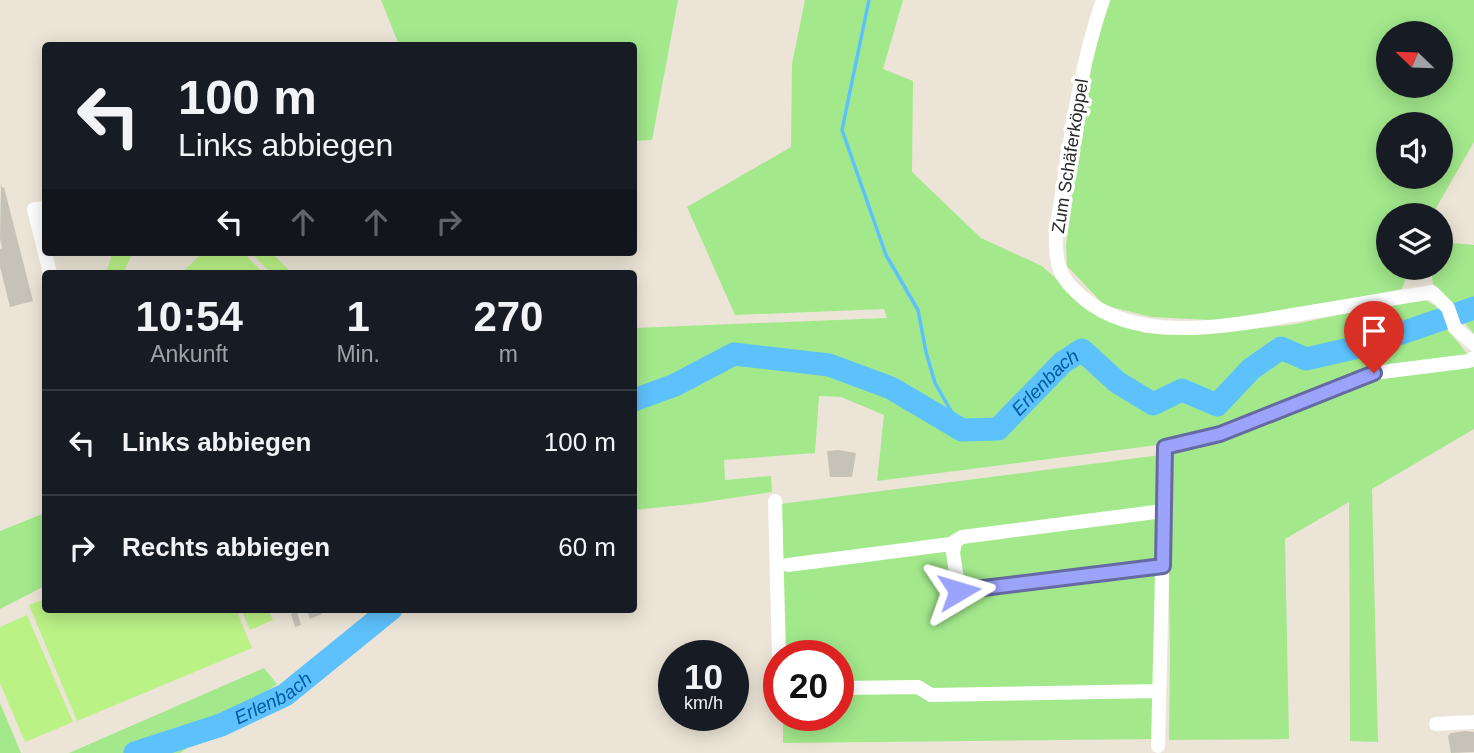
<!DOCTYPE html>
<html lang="de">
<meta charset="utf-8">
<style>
:root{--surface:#171b24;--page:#20242c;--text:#f1f3f6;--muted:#9ea1a6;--line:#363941}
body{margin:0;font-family:Helvetica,sans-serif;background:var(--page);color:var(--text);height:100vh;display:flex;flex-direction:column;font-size:26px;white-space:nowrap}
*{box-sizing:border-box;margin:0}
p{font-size:23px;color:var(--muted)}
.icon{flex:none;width:38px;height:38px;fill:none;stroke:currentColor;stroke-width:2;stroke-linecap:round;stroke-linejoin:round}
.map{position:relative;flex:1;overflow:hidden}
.sheet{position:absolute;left:42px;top:270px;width:595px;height:343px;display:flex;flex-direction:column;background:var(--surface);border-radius:7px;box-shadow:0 4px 18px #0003}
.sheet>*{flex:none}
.banner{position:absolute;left:42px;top:42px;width:595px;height:214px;border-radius:7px;box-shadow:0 4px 18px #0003;background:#171b24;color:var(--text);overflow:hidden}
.needle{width:46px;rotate:293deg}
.controls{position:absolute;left:1376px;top:21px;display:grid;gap:14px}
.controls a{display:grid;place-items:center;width:77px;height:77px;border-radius:50%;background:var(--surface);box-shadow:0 4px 18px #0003;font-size:35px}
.speed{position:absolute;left:658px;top:640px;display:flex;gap:14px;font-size:35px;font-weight:700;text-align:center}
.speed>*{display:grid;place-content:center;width:91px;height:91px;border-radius:50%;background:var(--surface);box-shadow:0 4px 18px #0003;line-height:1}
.speed small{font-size:18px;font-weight:400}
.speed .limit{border:10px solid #d22;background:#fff;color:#111}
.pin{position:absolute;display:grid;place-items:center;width:60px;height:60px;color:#fff;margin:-72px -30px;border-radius:50% 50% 50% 0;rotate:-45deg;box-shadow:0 0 7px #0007}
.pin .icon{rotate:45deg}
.me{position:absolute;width:77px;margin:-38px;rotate:83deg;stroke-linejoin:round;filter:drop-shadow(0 0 5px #0008)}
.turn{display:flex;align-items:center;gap:24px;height:147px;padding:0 21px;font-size:32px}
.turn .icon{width:91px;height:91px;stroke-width:2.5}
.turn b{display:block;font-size:49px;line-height:60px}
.lanes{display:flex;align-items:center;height:66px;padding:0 21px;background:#0003;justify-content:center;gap:35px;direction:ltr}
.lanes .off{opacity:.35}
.eta{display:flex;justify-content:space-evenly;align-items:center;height:119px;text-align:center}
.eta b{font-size:42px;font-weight:800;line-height:49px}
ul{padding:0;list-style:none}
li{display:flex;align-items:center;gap:21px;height:105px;padding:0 21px;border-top:2px solid var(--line)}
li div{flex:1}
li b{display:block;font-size:26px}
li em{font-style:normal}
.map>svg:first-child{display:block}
</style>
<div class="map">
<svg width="1474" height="753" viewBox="0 0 1474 753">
<rect width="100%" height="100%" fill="#ece5d7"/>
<path fill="#a3e98c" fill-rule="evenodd" d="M381,0H678L652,140L634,141V46L399,45Z
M805,0H903L883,69L913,81L912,172L981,238L1042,266L1098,317L1145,333L1197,334L1290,325L1417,299L1425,300L1436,306L1449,331L1468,355L1402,364L1320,385L1275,403L1221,429L1165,444L877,481L884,415L841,397L819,396L815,453L724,460L725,480L771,476L772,492L692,504L634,510V328L887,318L884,309L735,315L687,207L791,147L792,64Z
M1109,0H1474V142L1432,215H1388V268H1409L1402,289L1230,321L1151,317L1104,305L1067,266L1066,245L1079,139L1093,59ZM1388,33H1440V86H1388ZM1388,124H1440V177H1388Z
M1440,242L1474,245V334L1433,284L1431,268H1440Z
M1474,367V429L1372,489L1378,742L1350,741L1349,502L1285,539L1289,739L1169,740L1170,655L1167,468L1174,451L1365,383L1407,372Z
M1161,455L1153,739L783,743V716H838V656H782L780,504Z
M45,513V586L0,609V531Z
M264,668L277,684L180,753H69Z
M0,703L21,753H0Z"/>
<path fill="#baf286" d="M113,252H133L123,273H106Z
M203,252H243L263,273H182Z
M250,252H271L292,273H271Z
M45,599L46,609H236L252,648L77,721L29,605Z
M241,609H268L273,620L250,630Z
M27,615L73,722L25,742L0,683V627Z"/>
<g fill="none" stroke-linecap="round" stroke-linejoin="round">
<path stroke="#5dc1fb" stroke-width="3.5" d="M869,0L842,130L886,255L918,310L926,352L935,383L962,430"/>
<g stroke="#5dc1fb" stroke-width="23">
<path id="s1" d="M634,400L675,385L734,354L829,365L891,388L962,430L998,429L1062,363L1082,350L1117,382L1153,404L1182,390L1217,405L1251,369L1281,348L1306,359L1367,345L1474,308"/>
<path id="s2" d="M135,753L221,725L285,695L391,609"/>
</g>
</g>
<path fill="#c7c2b7" d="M1,183L2,188L4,187L33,301L10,307L0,267V249L2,248L0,239Z
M838,450L856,453L852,477H830L827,451Z
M306,609H319L322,614L310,619Z
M297,612L301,625L295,627L291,614Z
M1465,731L1474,732V752L1451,753L1448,736L1451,733Z"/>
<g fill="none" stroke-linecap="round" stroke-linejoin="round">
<path stroke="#fff" stroke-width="14" d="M1103,0C1077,74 1069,155 1056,231C1056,245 1055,261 1062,274C1066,283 1075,291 1083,298C1142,347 1236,324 1305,313C1348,306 1390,299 1432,292L1448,308L1455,328L1474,344
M46,208L34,209L50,273
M775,501L779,656
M955,542L953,553L959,591L1163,566
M788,565L951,544L962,537L1163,511
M838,688L918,687L931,695L1159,691
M1436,724L1474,722
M1158,746L1165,447L1220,434L1374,373L1469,361L1474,358"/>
</g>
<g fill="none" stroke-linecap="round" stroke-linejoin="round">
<defs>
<path id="route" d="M959,591L1163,566L1165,447L1220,434L1374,373"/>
</defs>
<use href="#route" stroke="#656ba2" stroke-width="18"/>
<use href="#route" stroke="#9ba4fa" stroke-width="12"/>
</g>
<g text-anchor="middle" stroke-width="7" stroke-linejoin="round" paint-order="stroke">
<g font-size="18" fill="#272727" stroke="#fff">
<text transform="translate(1070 156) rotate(-81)" y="6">Zum Schäferköppel</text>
</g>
<g font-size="19" font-style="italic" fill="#005ba3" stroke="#fff">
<text dy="7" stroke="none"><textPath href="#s1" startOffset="457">Erlenbach</textPath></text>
<text dy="7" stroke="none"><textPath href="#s2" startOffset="149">Erlenbach</textPath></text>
</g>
</g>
</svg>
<div class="controls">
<a><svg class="needle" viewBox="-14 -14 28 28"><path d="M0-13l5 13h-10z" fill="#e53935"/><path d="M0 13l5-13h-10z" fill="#9ea1a6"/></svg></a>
<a><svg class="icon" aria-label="sound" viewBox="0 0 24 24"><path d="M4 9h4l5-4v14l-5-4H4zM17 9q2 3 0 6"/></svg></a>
<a><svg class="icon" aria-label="layers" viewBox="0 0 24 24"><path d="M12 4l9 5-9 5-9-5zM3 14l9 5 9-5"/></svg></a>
</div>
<div class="speed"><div>10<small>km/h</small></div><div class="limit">20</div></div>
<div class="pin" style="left:1374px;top:373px;background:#d93025"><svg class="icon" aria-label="arrive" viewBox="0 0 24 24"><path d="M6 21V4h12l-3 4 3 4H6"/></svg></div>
<svg class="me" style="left:959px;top:591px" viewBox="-20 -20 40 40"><path d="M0-17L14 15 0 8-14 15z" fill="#9ba4fa" stroke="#fff" stroke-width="4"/></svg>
<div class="banner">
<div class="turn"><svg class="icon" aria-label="left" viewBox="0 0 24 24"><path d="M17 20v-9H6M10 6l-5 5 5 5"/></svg><div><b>100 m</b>Links abbiegen</div></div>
<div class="lanes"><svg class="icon" aria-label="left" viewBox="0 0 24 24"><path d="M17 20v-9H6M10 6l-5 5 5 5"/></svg><svg class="icon off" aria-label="ahead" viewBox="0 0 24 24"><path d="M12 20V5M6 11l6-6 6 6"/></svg><svg class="icon off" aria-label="ahead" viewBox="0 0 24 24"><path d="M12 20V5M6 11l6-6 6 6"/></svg><svg class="icon off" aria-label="right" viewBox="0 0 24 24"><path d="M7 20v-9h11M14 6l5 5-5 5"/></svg></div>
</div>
<section class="sheet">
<div class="eta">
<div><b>10:54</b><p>Ankunft</p></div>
<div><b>1</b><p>Min.</p></div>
<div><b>270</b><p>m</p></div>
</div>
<ul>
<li><svg class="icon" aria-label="left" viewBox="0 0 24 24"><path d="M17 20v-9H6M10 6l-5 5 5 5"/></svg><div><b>Links abbiegen</b></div><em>100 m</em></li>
<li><svg class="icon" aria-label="right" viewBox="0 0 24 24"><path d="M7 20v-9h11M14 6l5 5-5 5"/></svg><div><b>Rechts abbiegen</b></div><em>60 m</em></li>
</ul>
</section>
</div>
